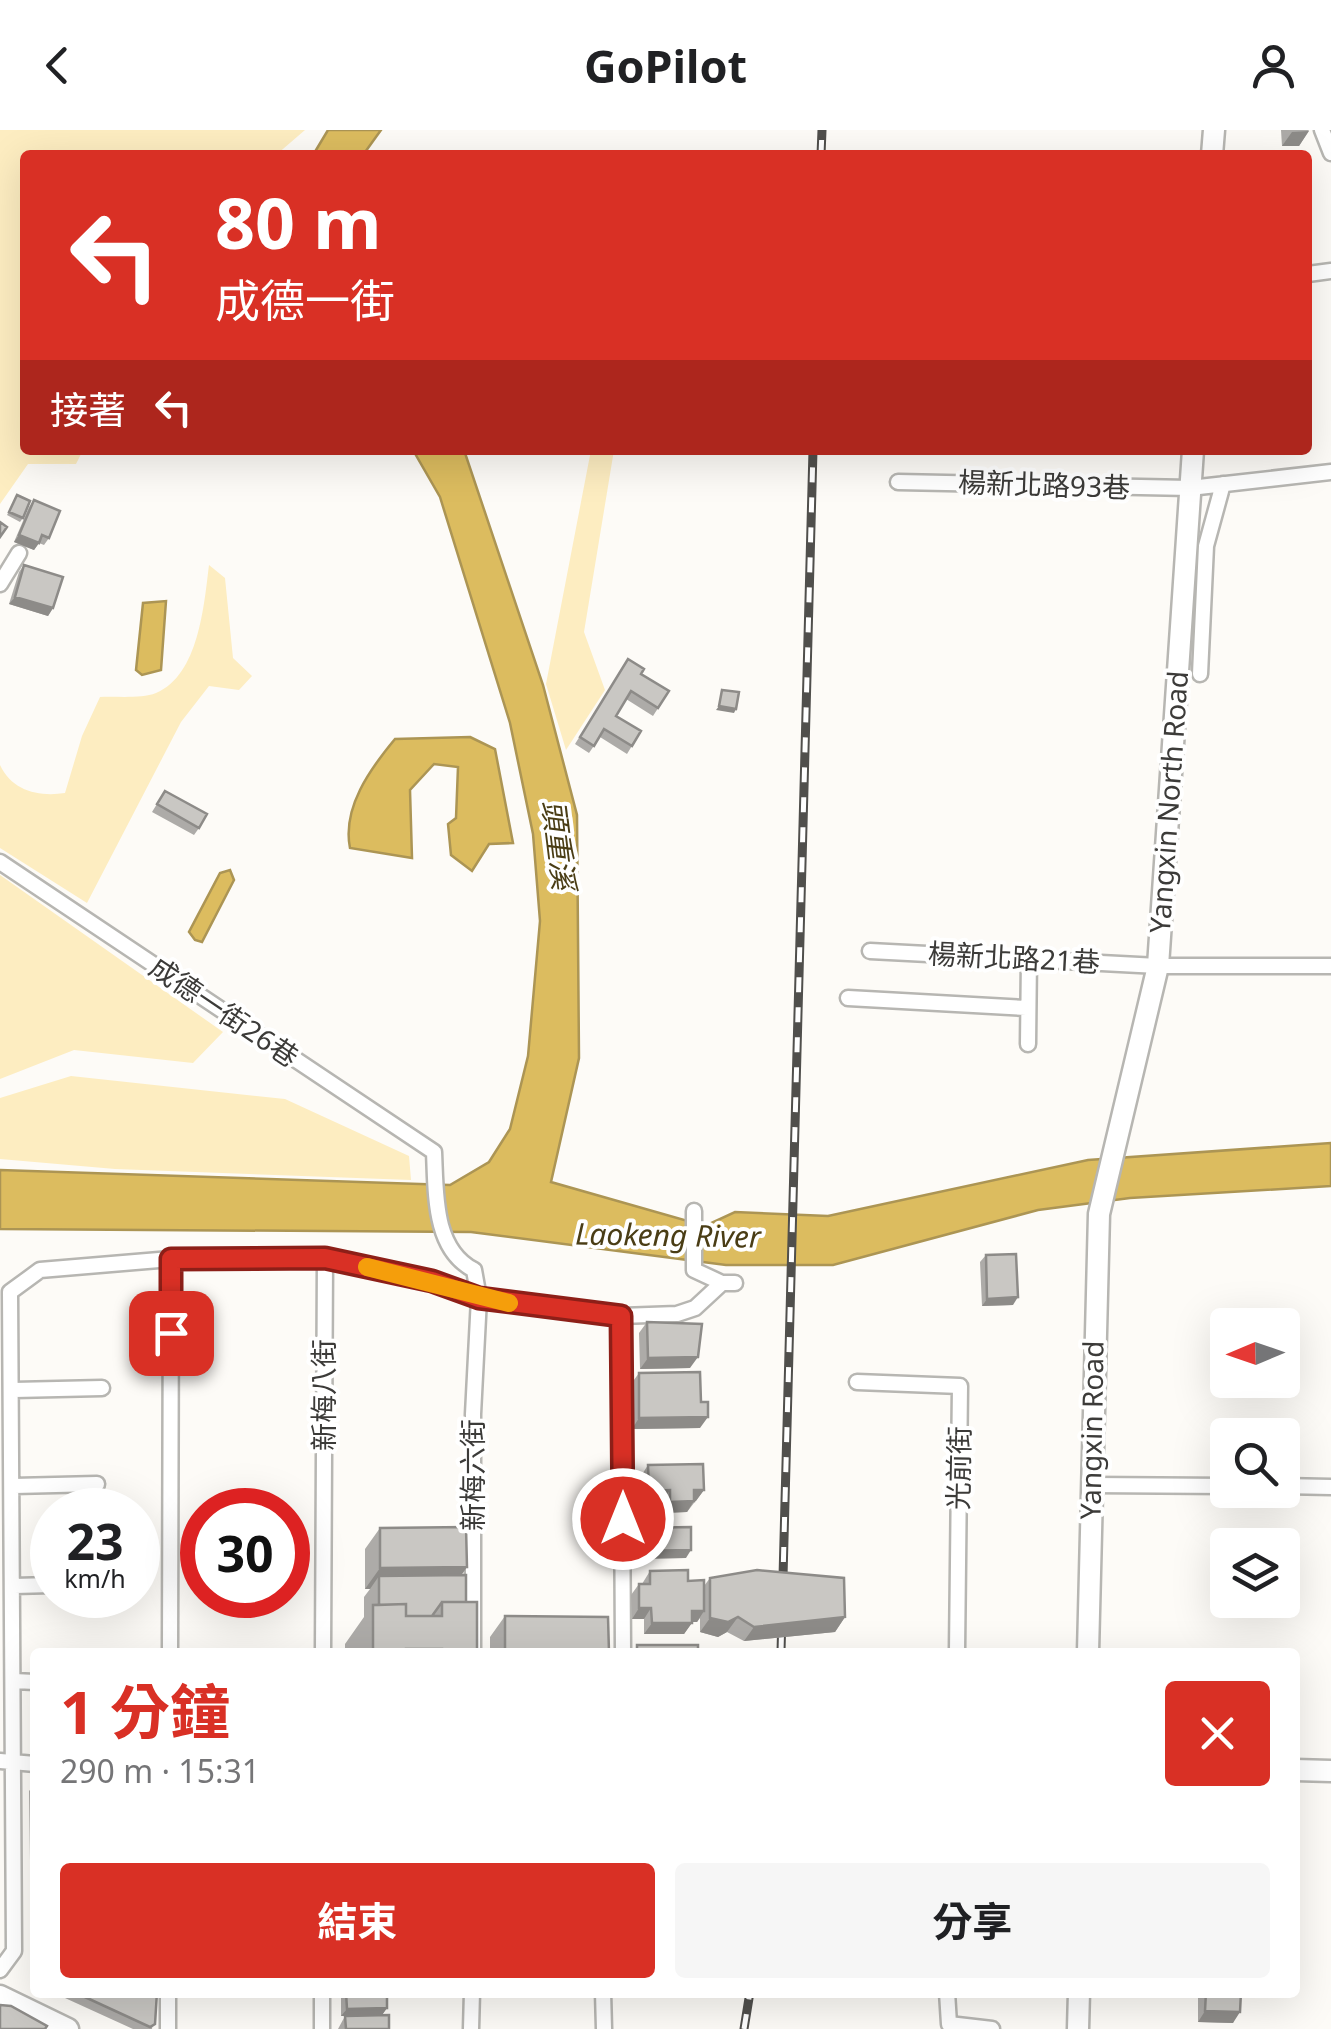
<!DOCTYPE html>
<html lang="zh-TW">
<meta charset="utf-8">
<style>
:root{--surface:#fff;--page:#f6f6f6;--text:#202124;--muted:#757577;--accent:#d93025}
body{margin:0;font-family:"Noto Sans","Noto Sans TC",sans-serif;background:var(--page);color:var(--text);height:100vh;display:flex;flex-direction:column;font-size:38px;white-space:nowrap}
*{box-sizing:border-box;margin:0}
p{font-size:32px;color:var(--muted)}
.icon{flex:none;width:55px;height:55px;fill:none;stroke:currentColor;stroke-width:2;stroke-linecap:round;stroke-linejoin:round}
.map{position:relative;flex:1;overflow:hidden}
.drawer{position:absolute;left:30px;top:1518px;width:1270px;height:350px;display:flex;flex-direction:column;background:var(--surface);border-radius:10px;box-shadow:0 10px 40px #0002}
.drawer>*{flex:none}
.banner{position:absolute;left:20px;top:20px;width:1292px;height:305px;border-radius:10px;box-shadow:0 10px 40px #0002;background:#d93025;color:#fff;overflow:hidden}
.needle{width:65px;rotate:268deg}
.tools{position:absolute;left:1210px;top:1178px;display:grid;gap:20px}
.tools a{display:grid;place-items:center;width:90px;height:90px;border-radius:10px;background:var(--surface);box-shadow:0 10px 40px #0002;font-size:50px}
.speed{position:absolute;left:30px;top:1358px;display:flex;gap:20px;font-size:50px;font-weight:700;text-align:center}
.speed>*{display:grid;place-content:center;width:130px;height:130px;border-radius:50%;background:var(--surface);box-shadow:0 10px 40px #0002;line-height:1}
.speed small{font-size:25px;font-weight:400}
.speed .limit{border:15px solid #d22;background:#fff;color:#111}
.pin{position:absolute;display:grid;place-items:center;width:85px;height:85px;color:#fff;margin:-42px;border-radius:20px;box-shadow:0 5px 15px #0006}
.me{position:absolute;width:110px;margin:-55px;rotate:0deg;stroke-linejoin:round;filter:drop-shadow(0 0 8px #0008)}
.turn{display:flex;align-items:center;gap:35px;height:210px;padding:0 30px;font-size:45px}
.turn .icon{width:130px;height:130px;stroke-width:2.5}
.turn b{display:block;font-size:70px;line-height:85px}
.then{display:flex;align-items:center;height:95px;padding:0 30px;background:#0003;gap:20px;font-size:38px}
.round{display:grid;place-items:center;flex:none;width:105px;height:105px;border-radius:10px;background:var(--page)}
.head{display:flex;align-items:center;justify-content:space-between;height:170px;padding:0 30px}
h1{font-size:60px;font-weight:700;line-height:75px;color:var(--accent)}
.primary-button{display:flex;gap:20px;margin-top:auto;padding:20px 30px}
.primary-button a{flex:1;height:115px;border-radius:10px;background:var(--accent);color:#fff;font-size:40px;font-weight:700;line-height:115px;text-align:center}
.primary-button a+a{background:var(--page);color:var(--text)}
header{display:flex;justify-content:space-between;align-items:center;height:130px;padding:0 30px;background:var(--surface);font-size:45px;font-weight:700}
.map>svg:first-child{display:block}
</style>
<header><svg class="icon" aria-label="back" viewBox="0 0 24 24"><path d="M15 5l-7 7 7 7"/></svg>GoPilot<svg class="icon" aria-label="person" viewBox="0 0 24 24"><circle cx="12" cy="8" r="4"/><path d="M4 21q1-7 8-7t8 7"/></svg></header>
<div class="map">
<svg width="1331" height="1899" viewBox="0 0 1331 1899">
<rect width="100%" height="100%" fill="#fdfbf7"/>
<path fill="#fdedc1" d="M0,0H305L276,25H25V320H83L76,334H28L0,374Z
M591,320H614L584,502L605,560L566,620L546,554Z
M209,435L225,448L233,528L252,546L239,560L209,556L181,592L87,773L0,718V635C12,661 39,667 65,663L82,606L100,567C116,566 141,569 156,563C199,545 204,475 209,435Z
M0,745L223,902L193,933L74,920L0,949Z
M71,946L285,969L409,1026L411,1050L115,1039L0,1029V968Z"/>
<path fill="#dcbc5f" stroke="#ac9554" stroke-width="2.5" d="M328,0H381L363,25H313Z
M413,320H464L543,555L577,685L579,928L551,1052L705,1096L735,1082L828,1086L1088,1030L1331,1013V1056L1130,1068L1038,1080L833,1135H726L471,1102L0,1099V1040L450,1055L489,1032L510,999L528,926L540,791L533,704L510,593L440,367Z
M166,471L161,540L142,545L136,540L143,473Z
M470,607L495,619L513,713L489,714L472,741L451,725L448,694L456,688L458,637L434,634L410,660L412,728L350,718C342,678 370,639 395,609Z
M230,740L234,750L202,812L195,810L189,802L220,743Z"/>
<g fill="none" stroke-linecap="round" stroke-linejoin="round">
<defs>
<path id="street" d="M1322,0L1331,23
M1308,144L1331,141
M898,352L1190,358L1331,342
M0,454L19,423
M1200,544L1206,416L1223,354
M0,732L434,1022C436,1063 433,1119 474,1140L479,1168L473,1284V1522
M870,821L1158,836H1331
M848,868L1026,878
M1028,914L1029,828
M694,1081V1140L722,1153
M621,1186L623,1522
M857,1252L960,1256L957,1522
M14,1260L102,1258
M1091,1355L1228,1356
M14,1356L97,1354
M1282,1356L1331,1357
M14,1456L52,1455
M170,1522L171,1129
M323,1522L325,1128
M14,1551L35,1552
M0,1631L35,1634
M0,1840L14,1821L10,1162L40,1140L171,1129L325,1128L432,1151L479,1168L621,1186L677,1184L695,1178L722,1153H735
M603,1862L604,1899
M947,1862L949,1894L992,1899
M168,1899V1862
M322,1899V1862
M471,1899L472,1862"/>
<path id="secondary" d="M1212,25L1214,0
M1088,1522L1099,1084L1158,836L1193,320
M1295,1640L1331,1641
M0,1866L68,1899
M1078,1899L1079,1862"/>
</defs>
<use href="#street" stroke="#b7b6b2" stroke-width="19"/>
<use href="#secondary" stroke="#b7b6b2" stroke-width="25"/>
<use href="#street" stroke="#fff" stroke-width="14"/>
<use href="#secondary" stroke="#fff" stroke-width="20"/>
<defs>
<path id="rail" d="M821,25L822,0
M781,1522L813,320
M744,1899L750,1862"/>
</defs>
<use href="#rail" stroke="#504f4c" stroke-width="9"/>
<use href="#rail" stroke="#fff" stroke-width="5" stroke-dasharray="15" stroke-linecap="butt"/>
</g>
<path fill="#adaba8" d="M1281,0H1309L1299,16H1282Z
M17,365L23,388L20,392L7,385Z
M34,370L49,408L44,415L39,413L34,420L14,412L29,377Z
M24,435L53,478L48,486L9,474L19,442Z
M628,529L641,544L669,561L653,586L626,569L616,586L641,601L627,624L600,607L589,623L575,614Z
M165,661L199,698L194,705L152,682Z
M986,1125L1013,1175L982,1176L980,1132Z
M647,1192L690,1238L640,1239L639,1203Z
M639,1243L700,1298L632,1299L631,1254Z
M648,1335L704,1360L687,1382L662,1383V1371H642L641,1346Z
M380,1398L461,1445L477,1522H345V1514L364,1487V1467L370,1459H365V1419Z
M636,1398L686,1428L631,1429L630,1406Z
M650,1441L704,1456L710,1448L845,1487L835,1502L744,1511L727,1502L718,1507L700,1502V1488L697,1492H692L684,1504H644V1489H632L631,1465L639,1454H642Z
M505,1486L609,1522H490V1507Z
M35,1654V1773H31L30,1735L32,1731H30L29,1661Z
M35,1807V1848L33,1847L30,1814Z
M65,1862H157L152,1899H133L65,1868Z
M341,1862H387V1878L382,1885L389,1899H338L345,1886H341Z
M1198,1862H1241L1233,1893L1198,1892Z"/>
<path fill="#8d8b88" d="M1309,1L1299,16H1282L1292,2Z
M19,405L39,413L34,420L14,412Z
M15,467L53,478L48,486L9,474Z
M719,576L736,579L734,583L716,580Z
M1018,1167L1013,1175L982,1176L987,1169Z
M698,1227L690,1238L640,1239L648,1228Z
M708,1287L700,1298L632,1299L639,1288Z
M670,1360L662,1371H642L649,1361Z
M694,1360H704L696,1371H687Z
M694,1371L687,1382L662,1383L670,1372Z
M691,1420L686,1428L631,1429L636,1421Z
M467,1437L452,1459L379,1446L370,1459H365L380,1438Z
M639,1478H651L644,1489H632Z
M692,1481H704L697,1492H684Z
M738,1487L727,1502L718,1507L700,1502L710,1488Z
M845,1487L835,1502L744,1511L754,1497Z
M652,1493H692L684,1504H644Z
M406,1519H442L440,1522H404Z
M387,1878L382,1885L341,1886L347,1879Z
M1205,1881L1240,1882L1233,1893L1198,1892Z"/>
<path fill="#c9c7c3" stroke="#8d8b88" stroke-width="2.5" d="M17,365L30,371L23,388L9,382Z
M34,370L60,381L49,408L42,405L39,413L19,405Z
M0,392L7,397L0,407Z
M24,435L63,447L53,478L15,467Z
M628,529L644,539L641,544L669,561L658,578L631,561L616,586L641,601L632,616L604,599L594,616L580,607Z
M722,560L739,562L736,579L719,576Z
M165,661L207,684L199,698L157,674Z
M1016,1124L1018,1167L987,1169L986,1125Z
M647,1192L702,1194L698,1227L648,1228Z
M700,1242L701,1272H708V1287L639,1288V1243Z
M703,1334L704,1360H694V1371L670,1372V1360L649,1361L648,1335Z
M466,1397L467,1437L380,1438V1398Z
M691,1397V1420L636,1421V1398Z
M688,1440V1451L704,1450V1481H692V1493H652L651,1478H639V1454H650V1441Z
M757,1440L844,1448L845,1487L754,1497L738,1487L728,1492L710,1488V1448Z
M466,1445V1472H442L432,1486H406V1474L379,1475V1446Z
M442,1472H477V1522H442V1519H406V1522H373V1475L406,1474V1486H442Z
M505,1486L608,1487L609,1522H505Z
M637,1515H698V1522H637Z
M74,1862H157L155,1894L150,1897Z
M346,1862H387V1878L347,1879Z
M1206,1862H1241L1240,1882L1205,1881Z
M0,1875L11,1876L47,1896L45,1899H0Z
M389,1885V1899H346L345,1886Z"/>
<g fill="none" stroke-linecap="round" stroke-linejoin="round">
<defs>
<path id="route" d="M171,1203V1129L325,1128L432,1151L479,1168L621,1186L623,1389"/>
</defs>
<use href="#route" stroke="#8d1f18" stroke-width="25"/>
<use href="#route" stroke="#d93025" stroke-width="18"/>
<path stroke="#f59e0b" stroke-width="18" d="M367,1137L509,1173"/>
</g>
<g text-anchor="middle" stroke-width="8" stroke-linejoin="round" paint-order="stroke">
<g font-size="28" fill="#3c3b39" stroke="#fff">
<text transform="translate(1044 355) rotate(2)" y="10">楊新北路93巷</text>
<text transform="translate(1169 672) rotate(-86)" y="10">Yangxin North Road</text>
<text transform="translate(1014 828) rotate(3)" y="10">楊新北路21巷</text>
<text transform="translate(224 882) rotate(34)" y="10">成德一街26巷</text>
<text transform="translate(324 1265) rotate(-90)" y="10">新梅八街</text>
<text transform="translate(1092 1300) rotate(-89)" y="10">Yangxin Road</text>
<text transform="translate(959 1338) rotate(-89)" y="10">光前街</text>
<text transform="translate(473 1345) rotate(-90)" y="10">新梅六街</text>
</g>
<g font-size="30" font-style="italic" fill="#4a3d15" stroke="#fff">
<text transform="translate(558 715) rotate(83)" y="10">頭重溪</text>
<text transform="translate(668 1106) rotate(1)" y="10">Laokeng River</text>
</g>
</g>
</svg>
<div class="tools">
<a><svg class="needle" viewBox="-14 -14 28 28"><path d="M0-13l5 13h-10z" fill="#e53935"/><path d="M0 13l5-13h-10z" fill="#757577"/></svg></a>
<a><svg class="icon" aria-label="search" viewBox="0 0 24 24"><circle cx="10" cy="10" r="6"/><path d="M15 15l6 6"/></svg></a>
<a><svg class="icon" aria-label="layers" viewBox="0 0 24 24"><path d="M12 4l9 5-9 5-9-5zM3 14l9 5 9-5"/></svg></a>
</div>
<div class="speed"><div>23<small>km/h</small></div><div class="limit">30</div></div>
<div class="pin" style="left:171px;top:1203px;background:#d93025"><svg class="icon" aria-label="arrive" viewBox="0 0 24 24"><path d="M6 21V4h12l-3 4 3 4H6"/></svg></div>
<svg class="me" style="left:623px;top:1389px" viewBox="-20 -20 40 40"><circle r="17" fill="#d93025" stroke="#fff" stroke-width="3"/><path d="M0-11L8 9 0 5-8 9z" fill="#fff"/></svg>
<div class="banner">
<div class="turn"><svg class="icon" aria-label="left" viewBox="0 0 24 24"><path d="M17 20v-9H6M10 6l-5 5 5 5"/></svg><div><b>80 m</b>成德一街</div></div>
<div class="then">接著<svg class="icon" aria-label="left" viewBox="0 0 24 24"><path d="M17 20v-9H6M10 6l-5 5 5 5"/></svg></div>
</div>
<section class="drawer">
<div class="head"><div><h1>1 分鐘</h1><p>290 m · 15:31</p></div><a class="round" style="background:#d93025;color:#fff"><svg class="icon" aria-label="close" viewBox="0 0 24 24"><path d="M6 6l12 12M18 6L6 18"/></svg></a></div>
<div class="primary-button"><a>結束</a><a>分享</a></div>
</section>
</div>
